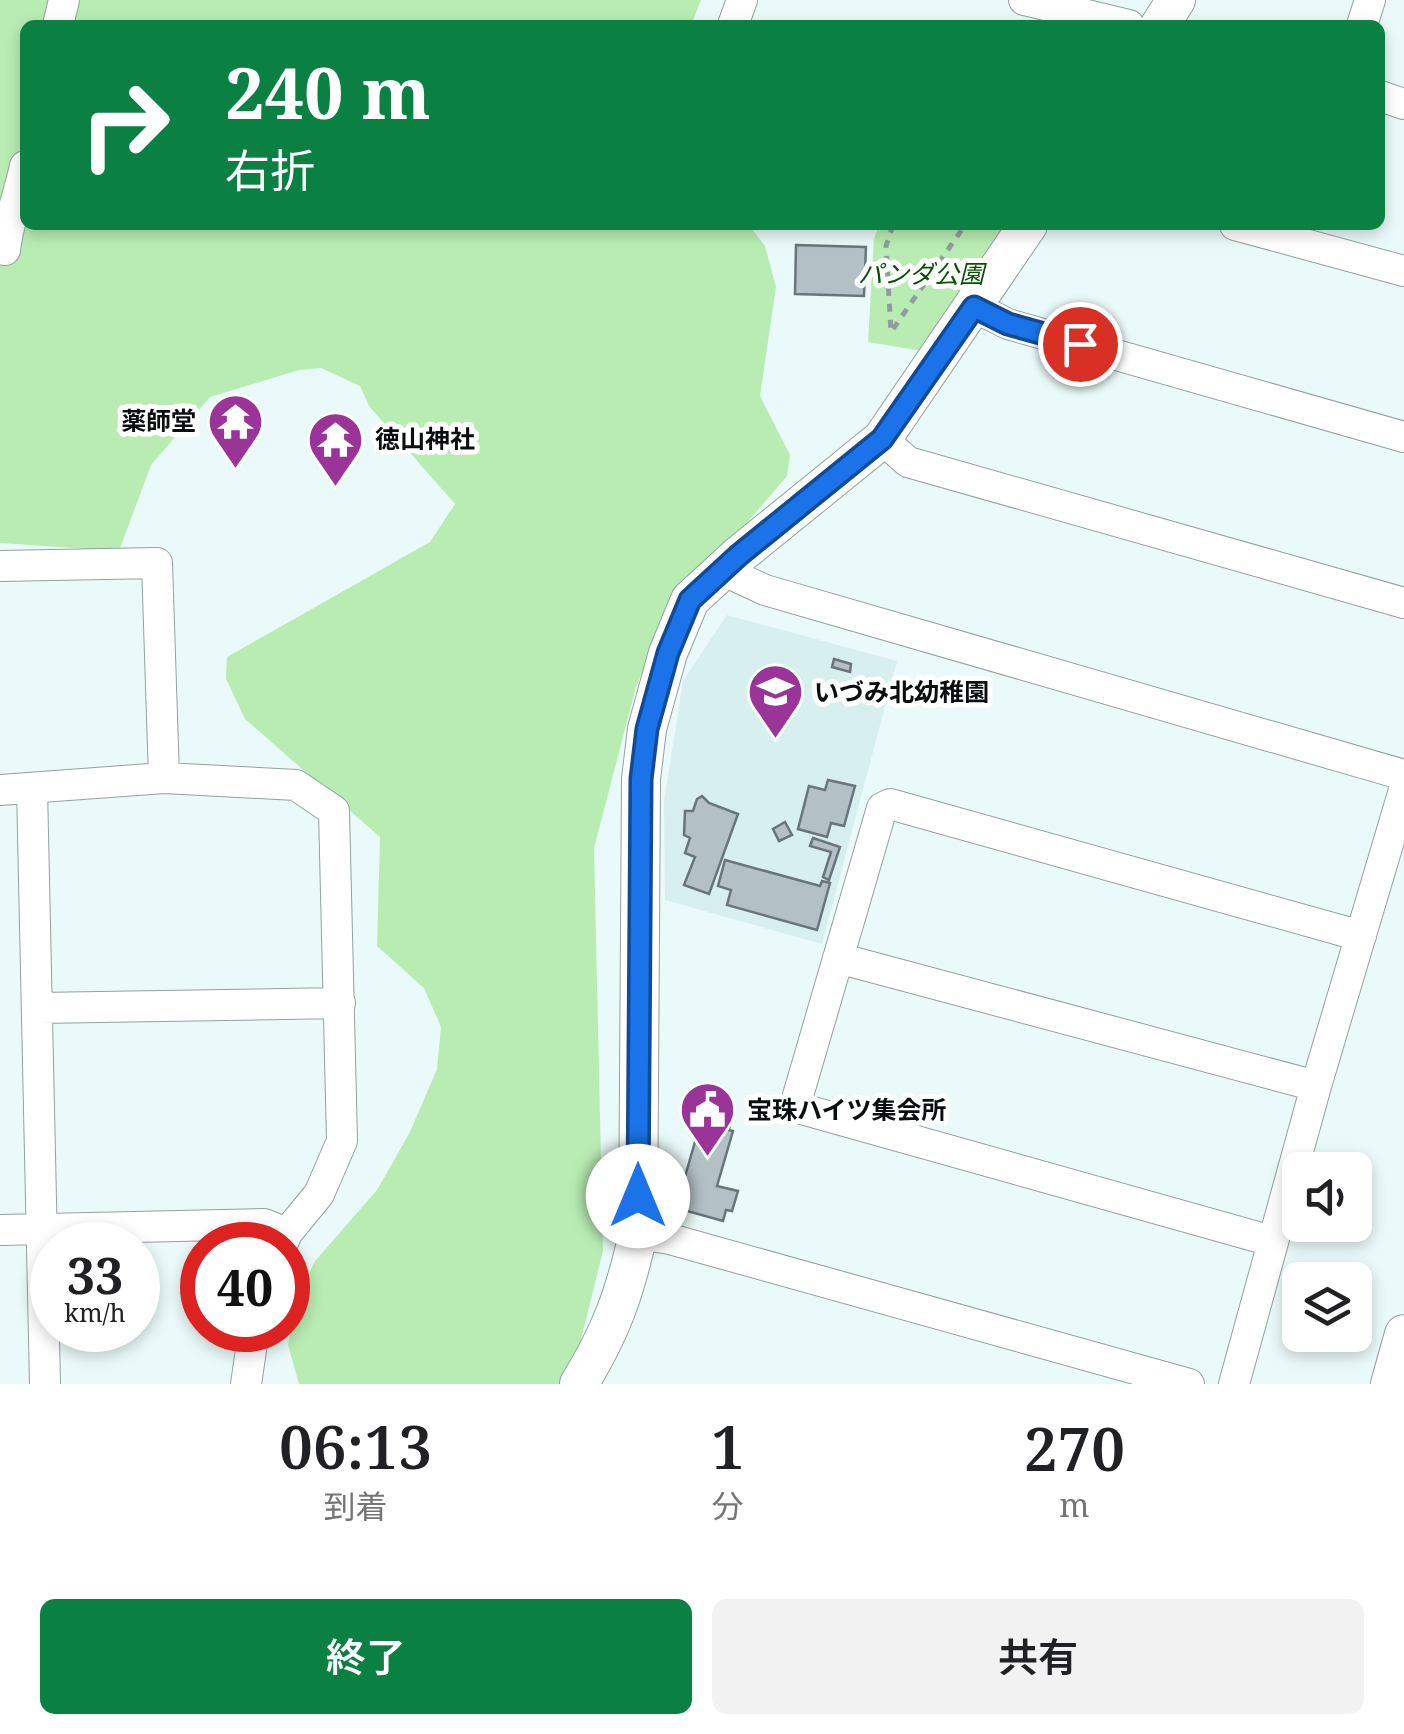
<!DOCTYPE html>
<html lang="ja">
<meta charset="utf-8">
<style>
:root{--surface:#fff;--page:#f2f2f2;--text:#202124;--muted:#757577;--accent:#0b8043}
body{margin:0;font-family:"Noto Serif","Noto Sans JP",serif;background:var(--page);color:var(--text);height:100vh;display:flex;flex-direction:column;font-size:38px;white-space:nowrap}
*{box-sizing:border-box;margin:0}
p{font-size:32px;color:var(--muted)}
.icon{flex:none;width:55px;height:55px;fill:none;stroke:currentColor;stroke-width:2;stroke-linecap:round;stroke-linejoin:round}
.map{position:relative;height:1384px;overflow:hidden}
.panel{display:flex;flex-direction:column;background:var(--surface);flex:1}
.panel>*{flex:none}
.guide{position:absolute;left:20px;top:20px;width:1365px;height:210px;border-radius:15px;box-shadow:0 5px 15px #0003;background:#0b8043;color:#fff;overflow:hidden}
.buttons{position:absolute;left:1282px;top:1152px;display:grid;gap:20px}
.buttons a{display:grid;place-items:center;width:90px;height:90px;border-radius:15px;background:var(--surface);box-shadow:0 5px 15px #0003;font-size:50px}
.speed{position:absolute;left:30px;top:1222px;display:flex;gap:20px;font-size:50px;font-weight:700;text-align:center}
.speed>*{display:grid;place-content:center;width:130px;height:130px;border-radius:50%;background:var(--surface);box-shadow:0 5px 15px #0003;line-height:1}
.speed small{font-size:25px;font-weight:400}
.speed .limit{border:15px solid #d22;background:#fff;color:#111}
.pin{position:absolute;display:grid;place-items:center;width:85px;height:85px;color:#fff;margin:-42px;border:5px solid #fff;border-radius:50%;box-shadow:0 2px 10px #0007}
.me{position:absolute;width:110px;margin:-55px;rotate:0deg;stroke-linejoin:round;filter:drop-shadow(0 0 8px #0008)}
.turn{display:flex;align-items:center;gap:35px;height:210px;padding:0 40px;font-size:45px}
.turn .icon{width:130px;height:130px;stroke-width:2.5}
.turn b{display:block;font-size:70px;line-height:85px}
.eta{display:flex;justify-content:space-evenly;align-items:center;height:170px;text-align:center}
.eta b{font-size:60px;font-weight:600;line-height:70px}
.primary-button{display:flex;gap:20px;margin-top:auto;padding:20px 40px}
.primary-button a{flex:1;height:115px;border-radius:15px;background:var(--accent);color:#fff;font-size:40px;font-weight:600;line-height:115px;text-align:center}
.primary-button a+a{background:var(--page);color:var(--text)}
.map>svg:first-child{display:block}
</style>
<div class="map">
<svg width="1404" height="1384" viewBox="0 0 1404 1384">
<rect width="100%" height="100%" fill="#eaf9f9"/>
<path fill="#d7efee" d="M727,615L897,661L822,944L665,900L664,801L683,681Z"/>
<path fill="#b9ecb3" d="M0,0H701L691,25H25V225H749L765,246L776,287L760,396L790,455L787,476L666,617L636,687L594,848L603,1251L575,1364L559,1384H299L288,1345L295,1302L315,1261L377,1190L410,1132L437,1069L441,1027L424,988L377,946L380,837L245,719L226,679L227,657L430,542L455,504L369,406L360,386L321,368L299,370L210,397L151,465L119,551L0,543Z
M879,225H1012L928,352L868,342L874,239Z"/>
<path fill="#b3c0c5" stroke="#69757a" stroke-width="2.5" d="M796,245L866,247L864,296L795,294Z
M834,659L851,664L850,672L832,667Z
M828,780L855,786L844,826L831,823L827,837L798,829L809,786L825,790Z
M702,796L709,803L738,814L709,894L684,885L695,857L685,853L690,838L684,835L685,811H693L697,799Z
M785,822L792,835L779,841L773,829Z
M813,838L840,847L829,880L823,877L831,852L810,846Z
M725,860L820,886L822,881L830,883L817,930L727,905L731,890L718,886Z
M703,1114L731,1121L729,1130L733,1131L717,1186L738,1191L732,1211L726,1210L723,1221L676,1208Z"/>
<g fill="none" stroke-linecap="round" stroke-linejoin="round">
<defs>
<path id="minor" d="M1024,0L1129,25
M58,25L64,0
M733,25L742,0
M1362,25L1370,0
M1380,96L1404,104
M1235,225L1404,271
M5,250C8,222 19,194 25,166
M974,307L1008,324L1404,437
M882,439L908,462L1404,603
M0,566L157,563L164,778
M722,570L765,590L1404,775
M32,788L45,1384
M0,790L164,778L296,785L334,811L342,1141L319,1194L287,1233L282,1245
M838,958L1316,1086
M38,1008L340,1003
M0,1230L264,1224L287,1233
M638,1234L670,1239L1189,1384
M1272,1241L802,1109L797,1099L882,808L890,804L1361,936
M246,1384L254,1330
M1234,1384L1316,1086L1404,790"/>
<path id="tertiary" d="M1160,25L1176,0
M579,1384C611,1332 625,1293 638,1234L641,779L647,729L668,653L690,600L739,555L882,439L1028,225
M1390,1384L1404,1334"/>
</defs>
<use href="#minor" stroke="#93a1a0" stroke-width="32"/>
<use href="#tertiary" stroke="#93a1a0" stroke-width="40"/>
<path stroke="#919d9d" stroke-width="5" stroke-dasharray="8 8" stroke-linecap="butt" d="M893,225L886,246L891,332L965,225"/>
<use href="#minor" stroke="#fff" stroke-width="30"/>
<use href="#tertiary" stroke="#fff" stroke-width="38"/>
</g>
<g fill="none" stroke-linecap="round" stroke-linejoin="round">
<defs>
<path id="route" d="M638,1196L641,779L647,729L668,653L690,600L739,555L882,439L974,307L1008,324L1080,344"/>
</defs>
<use href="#route" stroke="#114b97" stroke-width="25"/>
<use href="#route" stroke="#1a73e8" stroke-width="18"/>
</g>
<defs>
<symbol id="temple-pin" viewBox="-11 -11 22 30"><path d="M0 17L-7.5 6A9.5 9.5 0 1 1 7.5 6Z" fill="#9b3498" stroke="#fff"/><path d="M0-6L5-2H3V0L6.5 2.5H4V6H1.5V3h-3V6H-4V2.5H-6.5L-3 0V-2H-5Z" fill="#fff"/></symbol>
<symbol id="school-pin" viewBox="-11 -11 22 30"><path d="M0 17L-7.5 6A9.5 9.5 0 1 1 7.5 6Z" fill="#9b3498" stroke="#fff"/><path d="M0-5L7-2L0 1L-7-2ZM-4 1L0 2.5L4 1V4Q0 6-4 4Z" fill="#fff"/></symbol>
<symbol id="civic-pin" viewBox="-11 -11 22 30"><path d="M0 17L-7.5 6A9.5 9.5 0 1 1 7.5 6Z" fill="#9b3498" stroke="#fff"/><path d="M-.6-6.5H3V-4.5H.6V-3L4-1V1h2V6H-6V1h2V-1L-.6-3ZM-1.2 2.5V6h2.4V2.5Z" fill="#fff"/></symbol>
</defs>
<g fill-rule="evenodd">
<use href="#temple-pin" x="204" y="390" width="63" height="86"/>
<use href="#temple-pin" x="304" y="408" width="63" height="86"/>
<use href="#school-pin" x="744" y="660" width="63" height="86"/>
<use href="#civic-pin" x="676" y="1078" width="63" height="86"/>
</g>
<g text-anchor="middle" stroke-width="10" stroke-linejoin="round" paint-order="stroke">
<g font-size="25" font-style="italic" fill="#075102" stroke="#fff">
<text x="921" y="283">パンダ公園</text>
</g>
<g font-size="25" font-weight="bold" fill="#090e0e" stroke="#fff" text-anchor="start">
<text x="196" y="430" text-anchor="end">薬師堂</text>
<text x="375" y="448">徳山神社</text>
<text x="814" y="701">いづみ北幼稚園</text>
<text x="747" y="1119">宝珠ハイツ集会所</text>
</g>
</g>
</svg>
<div class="buttons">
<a><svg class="icon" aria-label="sound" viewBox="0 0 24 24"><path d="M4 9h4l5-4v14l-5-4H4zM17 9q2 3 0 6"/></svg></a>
<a><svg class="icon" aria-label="layers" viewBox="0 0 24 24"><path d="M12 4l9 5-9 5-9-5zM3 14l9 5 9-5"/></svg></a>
</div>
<div class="speed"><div>33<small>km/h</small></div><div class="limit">40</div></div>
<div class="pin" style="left:1080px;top:344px;background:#d93025"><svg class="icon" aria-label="arrive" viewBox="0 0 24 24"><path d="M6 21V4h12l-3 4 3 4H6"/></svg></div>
<svg class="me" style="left:638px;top:1196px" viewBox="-20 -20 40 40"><circle r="19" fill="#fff"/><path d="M0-13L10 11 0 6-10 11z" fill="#1a73e8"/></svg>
<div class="guide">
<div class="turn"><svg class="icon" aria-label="right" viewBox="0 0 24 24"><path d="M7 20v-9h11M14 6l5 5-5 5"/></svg><div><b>240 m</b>右折</div></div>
</div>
</div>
<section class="panel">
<div class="eta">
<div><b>06:13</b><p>到着</p></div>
<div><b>1</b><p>分</p></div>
<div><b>270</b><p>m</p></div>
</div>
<div class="primary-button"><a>終了</a><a>共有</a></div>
</section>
